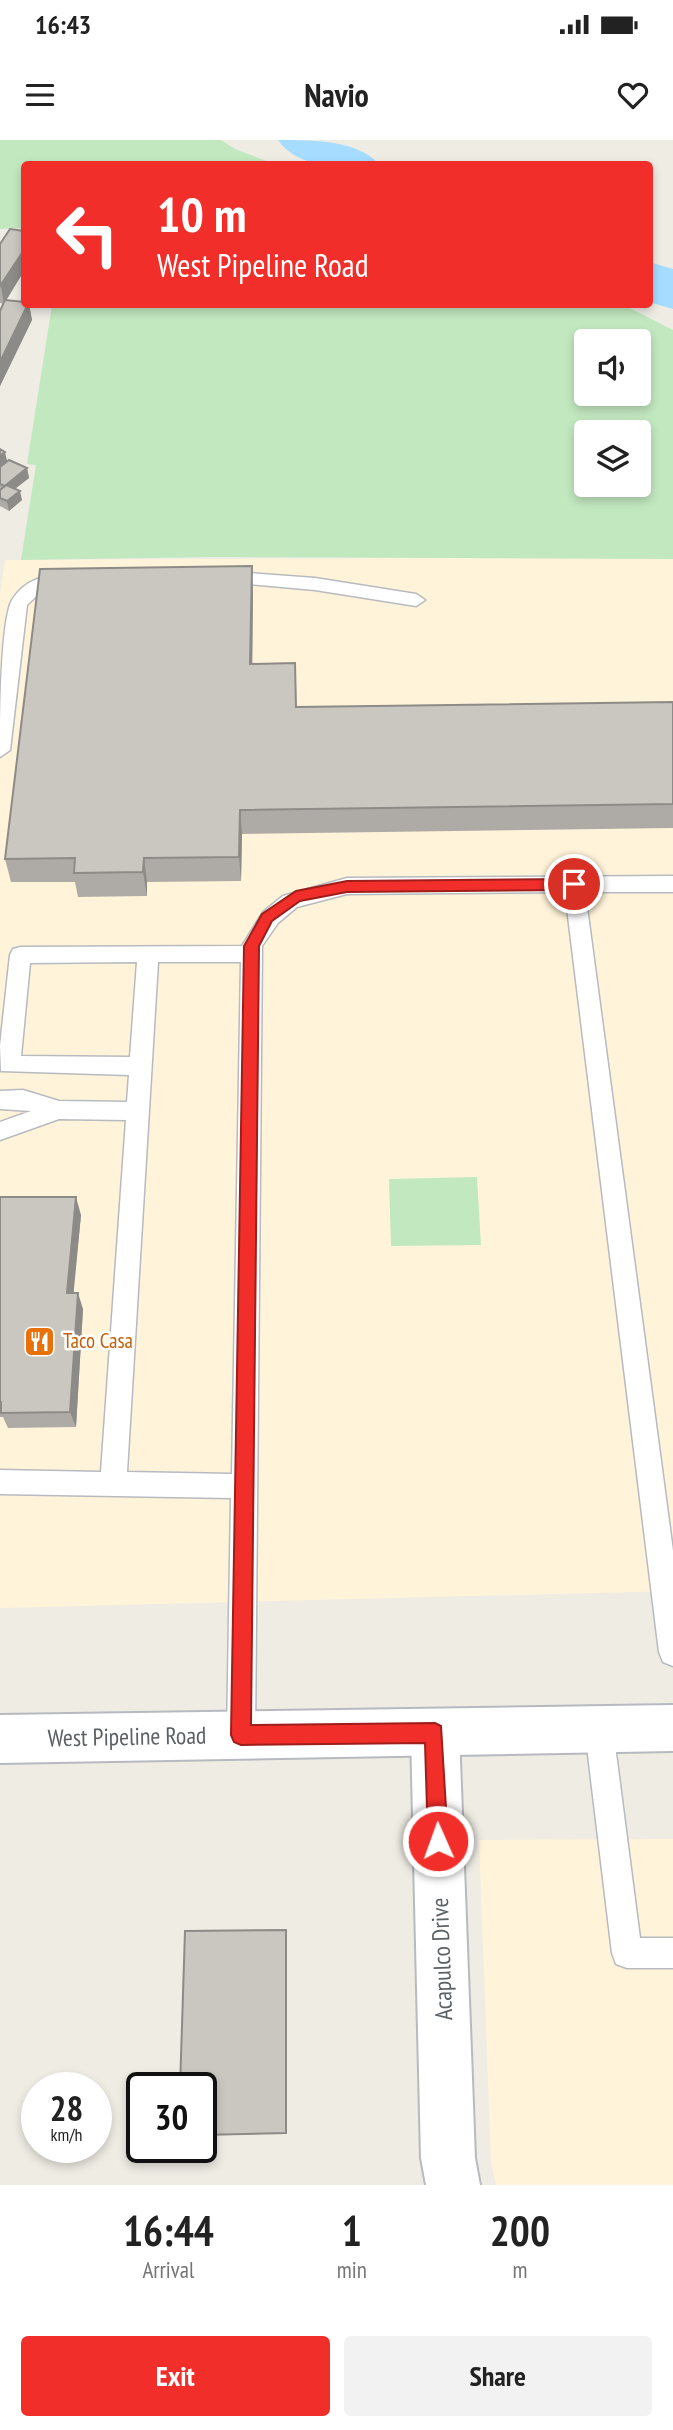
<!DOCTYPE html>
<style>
:root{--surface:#fff;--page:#f2f2f2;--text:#222;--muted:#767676;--accent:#f12e29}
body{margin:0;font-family:"PT Sans Narrow",sans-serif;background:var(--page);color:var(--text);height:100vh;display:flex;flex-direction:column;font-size:26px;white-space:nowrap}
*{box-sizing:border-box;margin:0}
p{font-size:23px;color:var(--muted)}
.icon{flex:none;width:38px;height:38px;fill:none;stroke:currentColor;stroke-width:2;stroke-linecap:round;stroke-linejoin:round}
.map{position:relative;height:2045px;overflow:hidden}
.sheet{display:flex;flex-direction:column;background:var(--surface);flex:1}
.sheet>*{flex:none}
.hud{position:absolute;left:21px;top:21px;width:632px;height:147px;border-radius:7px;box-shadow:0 4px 10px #0003;background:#f12e29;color:#fff;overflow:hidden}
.controls{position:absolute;left:574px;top:189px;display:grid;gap:14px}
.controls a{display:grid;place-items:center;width:77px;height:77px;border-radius:7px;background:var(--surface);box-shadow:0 4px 10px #0003;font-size:35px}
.speed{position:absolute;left:21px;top:1932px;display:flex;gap:14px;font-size:35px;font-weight:700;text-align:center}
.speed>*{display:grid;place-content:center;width:91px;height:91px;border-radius:50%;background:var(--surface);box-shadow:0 4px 10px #0003;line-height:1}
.speed small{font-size:18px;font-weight:400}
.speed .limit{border:4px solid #111;border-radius:10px;background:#fff;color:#111}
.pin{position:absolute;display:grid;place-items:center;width:60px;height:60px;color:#fff;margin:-30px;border:4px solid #fff;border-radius:50%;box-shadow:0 2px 7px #0007}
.me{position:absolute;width:77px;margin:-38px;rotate:358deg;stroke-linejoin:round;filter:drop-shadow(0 0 5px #0008)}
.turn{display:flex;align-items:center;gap:24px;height:147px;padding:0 21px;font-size:32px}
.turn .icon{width:91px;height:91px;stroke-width:2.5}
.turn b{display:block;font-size:49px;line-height:60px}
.eta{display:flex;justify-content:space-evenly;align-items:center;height:119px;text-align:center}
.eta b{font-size:42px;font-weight:700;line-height:49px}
.primary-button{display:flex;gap:14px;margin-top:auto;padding:14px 21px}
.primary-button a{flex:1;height:80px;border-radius:7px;background:var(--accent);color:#fff;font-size:28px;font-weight:700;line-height:80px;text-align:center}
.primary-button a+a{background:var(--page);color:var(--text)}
.status{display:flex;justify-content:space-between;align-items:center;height:49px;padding:0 35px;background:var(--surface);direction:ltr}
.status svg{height:19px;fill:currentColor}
header{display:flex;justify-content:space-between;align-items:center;height:91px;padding:0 21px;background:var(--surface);font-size:32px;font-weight:700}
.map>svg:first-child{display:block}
</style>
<div class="status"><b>16:43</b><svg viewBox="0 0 49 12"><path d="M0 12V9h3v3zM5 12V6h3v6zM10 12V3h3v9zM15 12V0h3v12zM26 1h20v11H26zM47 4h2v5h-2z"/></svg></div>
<header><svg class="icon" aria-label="menu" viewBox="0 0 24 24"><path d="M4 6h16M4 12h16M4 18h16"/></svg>Navio<svg class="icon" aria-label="heart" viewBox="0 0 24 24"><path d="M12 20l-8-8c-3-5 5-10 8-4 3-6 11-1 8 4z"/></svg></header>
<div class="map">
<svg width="673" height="2045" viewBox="0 0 673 2045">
<rect width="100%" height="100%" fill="#efece4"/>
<path fill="#fff4da" d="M428,418L673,419V1451L0,1468V455L5,420Z
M673,1699V2045H496L491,2022L479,1700Z"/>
<path fill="#c2e8c0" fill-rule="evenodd" d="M0,0H221L235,9L274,24H24V88L0,89Z
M624,165L673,190V419L217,417L21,420L36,325L27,324L52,165ZM586,201H639V254H586ZM639,292V345H586V292Z
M477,1037L481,1105L391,1106L389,1039Z"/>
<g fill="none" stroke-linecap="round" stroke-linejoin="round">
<path fill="#a5dcff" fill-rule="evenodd" d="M278,0C313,0 357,0 379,24C345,27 300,31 278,0Z
M649,122L673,129V169L649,162Z"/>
<defs>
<path id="service" d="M221,431L315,438L416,454L425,460L416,466L315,450L215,441L212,437Z
M68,433L74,435L77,439L74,443L45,448L27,465L10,610L0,617C0,586 0,482 12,460C25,439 45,435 68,433Z
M673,736V752H585L673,1411V1526L663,1522L659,1512L565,752L347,754L297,767L278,783L262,806L255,1595L251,1605L241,1609L231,1605L227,1595L231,1358L0,1354V1330L101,1332L126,980L59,979L0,1000V982L31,971L0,969V951L23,950L59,961L127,962L129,935L1,931L0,906L10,815L13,809L20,807L242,806L263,772L283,756L347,738ZM137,822L130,917L21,916L30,823ZM158,822H241L232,1334L127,1332Z
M599,1576L609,1580L613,1590L640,1798H673V1828H627L616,1824L612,1813L585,1590L589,1580Z"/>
<path id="minor" d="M435,1569L452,1576L459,1593L475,2018L480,2045H426L421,2018L411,1593L418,1576Z"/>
<path id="secondary" d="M673,1565V1611L0,1623V1575Z"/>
</defs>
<use href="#service" stroke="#b7babf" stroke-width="3"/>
<use href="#minor" stroke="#b7babf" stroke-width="4"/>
<use href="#secondary" stroke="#b6babf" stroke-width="4"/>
<use href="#service" fill="#fff" fill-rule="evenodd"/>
<use href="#minor" fill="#fff" fill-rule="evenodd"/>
<use href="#secondary" fill="#fff" fill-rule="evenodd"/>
</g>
<path fill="#aeaba6" d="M0,104L24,131L6,160L29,164L32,180L0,246V171L4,164L0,163Z
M0,309L7,322L27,328L29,338L15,349L22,360L9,371L0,366Z
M253,451L252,524L295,523L296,567L673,562V688L242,694L241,741L147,742V756L78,757L75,742H11L5,719Z
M0,1057L81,1075L73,1153L83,1169L76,1287L8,1288L3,1277H0Z"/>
<path fill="#8d8b87" d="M24,110V131L4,164L1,146Z
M28,164H29L32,180L0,246V222Z
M5,312L9,329L0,336V316Z
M27,328L29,338L8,354L6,345Z
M20,351L22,360L9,371L7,361Z
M252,426L253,451L252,549L250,524Z
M240,670L242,694L241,741L239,717Z
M144,718L147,742V756L143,732Z
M76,1057L81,1075L72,1170L67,1153Z
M78,1153L83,1169L76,1287L70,1272Z
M286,1790L287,1794V1993H286Z"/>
<path fill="#cac7c1" stroke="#8d8b87" stroke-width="2" d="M10,89L24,91V110L0,146V104Z
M5,160L24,162V164H28L0,222V171Z
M0,309L5,312L0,316Z
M9,320L27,328L6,345L20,351L7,361L0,358V350L5,346L0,344V327Z
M252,426L250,524L295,523L296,567L673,562V664L240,670L239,717L144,718L143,732L74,733L75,718L5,719L40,429Z
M0,1057H76L67,1153H78L70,1272L1,1273V1262H0Z
M286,1790V1993L201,1995V1948H180L185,1791Z"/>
<path fill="#f12e29" stroke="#9d1e1b" stroke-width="2" d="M574,739L581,744L574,750L347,752L300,761L272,781L259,806L251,1585L435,1583L441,1586L448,1701L445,1708L438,1711L431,1708L428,1701L425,1603L241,1605L234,1602L231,1595L244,806L262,774L296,751L347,741Z"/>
<defs>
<symbol id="restaurant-square" viewBox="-11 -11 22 22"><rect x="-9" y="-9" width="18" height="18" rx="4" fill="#e8710a" stroke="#fff"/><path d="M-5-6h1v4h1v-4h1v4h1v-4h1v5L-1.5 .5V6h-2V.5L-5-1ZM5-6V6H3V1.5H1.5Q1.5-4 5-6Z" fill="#fff"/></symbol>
</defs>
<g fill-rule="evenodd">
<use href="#restaurant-square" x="22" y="1184" width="35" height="35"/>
</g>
<g text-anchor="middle" stroke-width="5" stroke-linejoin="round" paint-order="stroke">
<g font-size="21" fill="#c56008" stroke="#fff" text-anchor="start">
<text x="63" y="1208">Taco Casa</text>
</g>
<g font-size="24" fill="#5c6165" stroke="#fff">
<text transform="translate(127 1597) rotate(-1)" y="8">West Pipeline Road</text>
<text transform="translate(442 1819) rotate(-92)" y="8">Acapulco Drive</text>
</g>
</g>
</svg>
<div class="controls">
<a><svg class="icon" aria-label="sound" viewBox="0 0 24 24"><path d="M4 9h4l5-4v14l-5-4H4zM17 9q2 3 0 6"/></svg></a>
<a><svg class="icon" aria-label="layers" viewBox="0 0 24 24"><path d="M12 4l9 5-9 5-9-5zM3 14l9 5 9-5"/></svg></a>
</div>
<div class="speed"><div>28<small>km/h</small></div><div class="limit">30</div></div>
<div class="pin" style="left:574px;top:744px;background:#d93025"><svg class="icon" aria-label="arrive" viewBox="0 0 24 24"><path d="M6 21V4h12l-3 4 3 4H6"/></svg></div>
<svg class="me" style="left:438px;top:1701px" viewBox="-20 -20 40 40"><circle r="17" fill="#f12e29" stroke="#fff" stroke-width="3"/><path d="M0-11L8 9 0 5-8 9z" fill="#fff"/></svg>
<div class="hud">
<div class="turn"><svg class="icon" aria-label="left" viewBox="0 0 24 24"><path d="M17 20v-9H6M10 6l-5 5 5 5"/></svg><div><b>10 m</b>West Pipeline Road</div></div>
</div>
</div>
<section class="sheet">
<div class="eta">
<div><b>16:44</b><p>Arrival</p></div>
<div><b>1</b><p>min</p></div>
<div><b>200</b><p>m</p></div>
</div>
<div class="primary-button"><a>Exit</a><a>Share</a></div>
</section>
